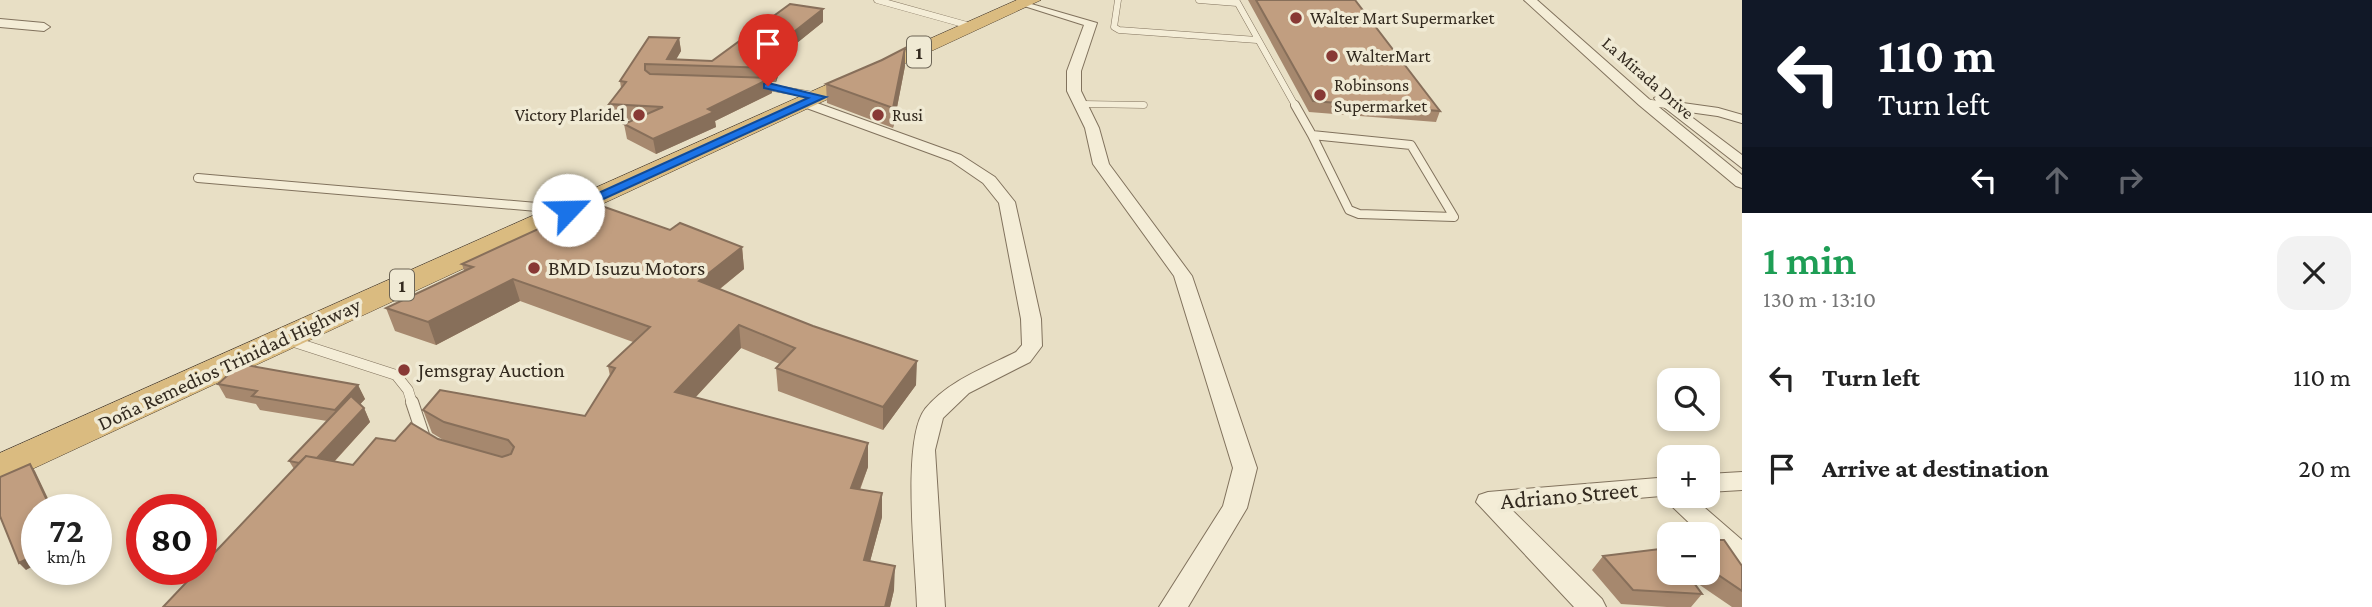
<!DOCTYPE html>
<meta charset="utf-8">
<style>
:root{--surface:#fff;--page:#f2f2f2;--text:#222;--muted:#767676}
body{margin:0;font-family:"Crimson Pro",serif;background:var(--page);color:var(--text);height:100vh;display:flex;flex-direction:column;font-size:26px;white-space:nowrap}
*{box-sizing:border-box;margin:0}
p{font-size:23px;color:var(--muted)}
.icon{flex:none;width:38px;height:38px;fill:none;stroke:currentColor;stroke-width:2;stroke-linecap:round;stroke-linejoin:round}
.map{position:relative;flex:1;overflow:hidden}
.sheet{display:flex;flex-direction:column;background:var(--surface);width:630px}
.sheet>*{flex:none}
.banner{background:#111827;color:#fff;overflow:hidden}
.controls{position:absolute;left:1657px;top:368px;display:grid;gap:14px}
.controls a{display:grid;place-items:center;width:63px;height:63px;border-radius:14px;background:var(--surface);box-shadow:0 4px 10px #0003;font-size:35px}
.speed{position:absolute;left:21px;top:494px;display:flex;gap:14px;font-size:35px;font-weight:700;text-align:center}
.speed>*{display:grid;place-content:center;width:91px;height:91px;border-radius:50%;background:var(--surface);box-shadow:0 4px 10px #0003;line-height:1}
.speed small{font-size:18px;font-weight:400}
.speed .limit{border:10px solid #d22;background:#fff;color:#111}
.pin{position:absolute;display:grid;place-items:center;width:60px;height:60px;color:#fff;margin:-72px -30px;border-radius:50% 50% 50% 0;rotate:-45deg;box-shadow:0 0 7px #0007}
.pin .icon{rotate:45deg}
.me{position:absolute;width:77px;margin:-38px;rotate:66deg;stroke-linejoin:round;filter:drop-shadow(0 0 5px #0008)}
.turn{display:flex;align-items:center;gap:24px;height:147px;padding:0 21px;font-size:32px}
.turn .icon{width:91px;height:91px;stroke-width:2.5}
.turn b{display:block;font-size:49px;line-height:60px}
.lanes{display:flex;align-items:center;height:66px;padding:0 21px;background:#0003;justify-content:center;gap:35px;direction:ltr}
.lanes .off{opacity:.35}
.round{display:grid;place-items:center;flex:none;width:74px;height:74px;border-radius:21px;background:var(--page)}
.headline{display:flex;align-items:center;justify-content:space-between;height:119px;padding:0 21px}
h1{font-size:42px;font-weight:600;line-height:52px;color:#1e9e55}
ul{padding:0;list-style:none}
li{display:flex;align-items:center;gap:21px;height:91px;padding:0 21px}
li div{flex:1}
li b{display:block;font-size:26px}
li em{font-style:normal}
main{display:flex;flex:1;min-height:0}
.map>svg:first-child{display:block}
</style>
<main>
<div class="map">
<svg width="1742" height="607" viewBox="0 0 1742 607">
<rect width="100%" height="100%" fill="#e8dfc5"/>
<g fill="none" stroke-linecap="round" stroke-linejoin="round">
<defs>
<path id="service-far3" d="M877,0L974,27
M1118,0L1114,27L1119,30L1257,40
M1199,0L1237,3
M1236,0L1296,107
M761,86L819,96
M1644,102L1681,107
M1083,104L1144,105"/>
<path id="service-far2" d="M1295,105L1312,135
M1668,105L1718,112L1742,119
M1312,135L1411,145L1454,217L1359,214L1349,210Z
M198,178L560,209"/>
<path id="service-far1" d="M291,341L396,375L408,390L412,403"/>
<path id="service" d="M412,402L424,438"/>
<path id="minor" d="M1524,0H1537L1649,99L1742,175V188L1736,186L1639,105Z
M1021,1L1097,23L1081,71V91L1099,128L1109,164L1192,276L1257,468L1247,508L1188,607H1159L1223,506L1233,468L1174,276L1093,164L1085,128L1067,91V71L1084,25L1021,5Z
M0,19L44,23L50,27L44,31L0,27Z
M1661,94L1742,155V168L1656,101L1654,98Z
M806,99L961,155L995,177L1015,202L1041,319L1042,346L1030,362L969,393L943,418L935,450L945,607H917C916,565 901,440 925,409C948,381 984,368 1016,352L1022,345L1021,319L999,203L983,183L951,161L801,106V100Z
M1742,472V490L1708,492V474Z
M1670,477V495H1690L1742,540V566L1733,563L1708,540V534H1701L1661,496L1511,509L1602,599L1606,607H1574L1476,502L1479,495L1488,492Z"/>
<path id="trunk" d="M1017,0H1041L0,484V453Z"/>
</defs>
<use href="#service-far3" stroke="#81725d" stroke-width="7"/>
<use href="#service-far2" stroke="#81725d" stroke-width="10"/>
<use href="#service-far1" stroke="#81725d" stroke-width="11"/>
<use href="#service" stroke="#81725d" stroke-width="14"/>
<use href="#minor" stroke="#81725d" stroke-width="2"/>
<use href="#trunk" stroke="#4f4131" stroke-width="1"/>
<use href="#service-far3" stroke="#f4edd7" stroke-width="6"/>
<use href="#service-far2" stroke="#f4edd7" stroke-width="8"/>
<use href="#service-far1" stroke="#f4edd7" stroke-width="10"/>
<use href="#service" stroke="#f4edd7" stroke-width="12"/>
<use href="#minor" fill="#f4edd7" fill-rule="evenodd"/>
<use href="#trunk" fill="#dabb80" fill-rule="evenodd"/>
</g>
<path fill="#a6886e" d="M1248,0H1355L1440,111L1436,122L1309,112Z
M823,22L787,51L776,82H771L772,93L715,121L716,127L656,154L627,139L624,124L633,120L611,119L609,104L621,88L620,81L679,38L681,51L676,59L712,61Z
M905,66L893,128L827,103L826,84Z
M559,228L670,230L742,247L744,269L720,289L916,385L883,430L778,391L776,368L780,364L741,348L695,398L868,443V467L860,490L882,517L870,561L894,590L890,607H163L294,469L289,461L327,421L260,410L256,404L226,398L218,384L358,385L365,399L360,404L364,408L370,422L335,461L353,465L395,441L438,439L445,441L432,433L423,410L585,416L610,376L608,366L633,342L520,301L436,345L395,331L386,308L464,271L462,264Z
M1666,540H1670V572H1708V540L1742,566V607H1732L1691,579L1702,594L1691,607H1667L1621,604L1592,570L1603,556L1659,549Z"/>
<path fill="#876f5a" d="M823,9V22L787,51L776,82V68L786,38Z
M679,38L681,51L673,65L667,59Z
M905,48V66L893,128V108Z
M771,78L772,93L715,121L716,127L656,154L653,139L708,109Z
M742,247L744,269L702,303L699,281Z
M513,279L520,301L436,345L428,322Z
M739,325L741,348L679,415L675,392Z
M917,361L916,385L883,430V407Z
M358,385L365,399L342,424L335,410Z
M364,408L370,422L318,479L311,465Z
M868,443V467L851,512V488Z
M30,464L35,471L53,509H51Z
M882,493V517L864,584V560Z
M37,554V564L26,570L19,563Z
M895,566L894,590L890,607H885Z"/>
<path fill="#c19e80" stroke="#876f5a" stroke-width="2" d="M1256,0H1355L1440,111L1313,101Z
M790,4L823,9L786,38L776,68L645,64V70L650,74L771,78L708,109L714,112L653,139L624,124L663,107L609,104L626,82L620,81L649,37L679,38L667,59L712,61Z
M905,48L893,108L826,84L882,60Z
M596,204L670,230L680,223L742,247L699,281L813,326L917,361L883,407L776,368L795,348L739,325L675,392L868,443L851,488L882,493L864,560L895,566L885,607H163L199,569H201V567L306,456L353,465L376,438L395,441L411,423L438,439L502,457L511,454L514,447L508,440L444,422L423,410L440,390L585,416L615,368L608,366L650,327L513,279L428,322L386,308L473,267L462,264L549,224L559,228Z
M240,364L358,385L335,410L252,396L257,391L218,384Z
M351,396L364,408L317,458L306,456L299,463L289,461Z
M30,464L51,509H37V554L19,563L0,516V477Z
M1708,540H1724L1742,566V591L1708,568Z
M1668,548L1670,549V572H1686L1702,594L1633,590L1603,556Z"/>
<path fill="#1a73e8" stroke="#114b97" stroke-width="2" d="M768,83L826,97L573,213L561,210L808,98L764,88V84Z"/>
<g fill="#883935" stroke="#f0ead4" stroke-width="2.5">
<circle cx="1296" cy="18" r="7"/>
<circle cx="1332" cy="56" r="7"/>
<circle cx="1320" cy="95" r="7"/>
<circle cx="639" cy="115" r="7"/>
<circle cx="878" cy="115" r="7"/>
<circle cx="534" cy="268" r="7"/>
<circle cx="404" cy="370" r="7"/>
</g>
<g text-anchor="middle" stroke-width="7" stroke-linejoin="round" paint-order="stroke">
<g font-size="18" fill="#332a1f" stroke="#f0ead4" text-anchor="start">
<text x="1310" y="24">Walter Mart Supermarket</text>
<text x="1346" y="62">WalterMart</text>
<text x="1334" y="91">Robinsons<tspan x="1334" dy="21">Supermarket</tspan></text>
<text x="625" y="121" text-anchor="end">Victory Plaridel</text>
<text x="892" y="121">Rusi</text>
</g>
<g font-size="18" fill="#332a1f" stroke="#f0ead4">
<text transform="translate(1648 78) rotate(41)" y="6">La Mirada Drive</text>
</g>
<g fill="#f0ead4" stroke="#6c6455" stroke-width="2">
<rect x="907" y="36.5" width="24" height="31" rx="5"/>
<rect x="390" y="269.5" width="24" height="31" rx="5"/>
</g>
<g font-size="19" font-weight="bold" fill="#332a1f">
<text x="919" y="59">1</text>
<text x="402" y="292">1</text>
</g>
<g font-size="21" fill="#332a1f" stroke="#f0ead4" text-anchor="start">
<text x="548" y="275">BMD Isuzu Motors</text>
<text x="418" y="377">Jemsgray Auction</text>
</g>
<g font-size="21" fill="#332a1f" stroke="#f0ead4">
<text transform="translate(229 364) rotate(-25)" y="7">Doña Remedios Trinidad Highway</text>
</g>
<g font-size="24" fill="#332a1f" stroke="#f0ead4">
<text transform="translate(1569 495) rotate(-5)" y="8">Adriano Street</text>
</g>
</g>
</svg>
<div class="controls">
<a><svg class="icon" aria-label="search" viewBox="0 0 24 24"><circle cx="10" cy="10" r="6"/><path d="M15 15l6 6"/></svg></a>
<a>+</a>
<a>−</a>
</div>
<div class="speed"><div>72<small>km/h</small></div><div class="limit">80</div></div>
<div class="pin" style="left:768px;top:86px;background:#d93025"><svg class="icon" aria-label="arrive" viewBox="0 0 24 24"><path d="M6 21V4h12l-3 4 3 4H6"/></svg></div>
<svg class="me" style="left:568px;top:210px" viewBox="-20 -20 40 40"><circle r="19" fill="#fff"/><path d="M0-13L10 11 0 6-10 11z" fill="#1a73e8"/></svg>
</div>
<section class="sheet">
<div class="banner">
<div class="turn"><svg class="icon" aria-label="left" viewBox="0 0 24 24"><path d="M17 20v-9H6M10 6l-5 5 5 5"/></svg><div><b>110 m</b>Turn left</div></div>
<div class="lanes"><svg class="icon" aria-label="left" viewBox="0 0 24 24"><path d="M17 20v-9H6M10 6l-5 5 5 5"/></svg><svg class="icon off" aria-label="ahead" viewBox="0 0 24 24"><path d="M12 20V5M6 11l6-6 6 6"/></svg><svg class="icon off" aria-label="right" viewBox="0 0 24 24"><path d="M7 20v-9h11M14 6l5 5-5 5"/></svg></div>
</div>
<div class="headline"><div><h1>1 min</h1><p>130 m · 13:10</p></div><a class="round"><svg class="icon" aria-label="close" viewBox="0 0 24 24"><path d="M6 6l12 12M18 6L6 18"/></svg></a></div>
<ul>
<li><svg class="icon" aria-label="left" viewBox="0 0 24 24"><path d="M17 20v-9H6M10 6l-5 5 5 5"/></svg><div><b>Turn left</b></div><em>110 m</em></li>
<li><svg class="icon" aria-label="arrive" viewBox="0 0 24 24"><path d="M6 21V4h12l-3 4 3 4H6"/></svg><div><b>Arrive at destination</b></div><em>20 m</em></li>
</ul>
</section>
</main>
